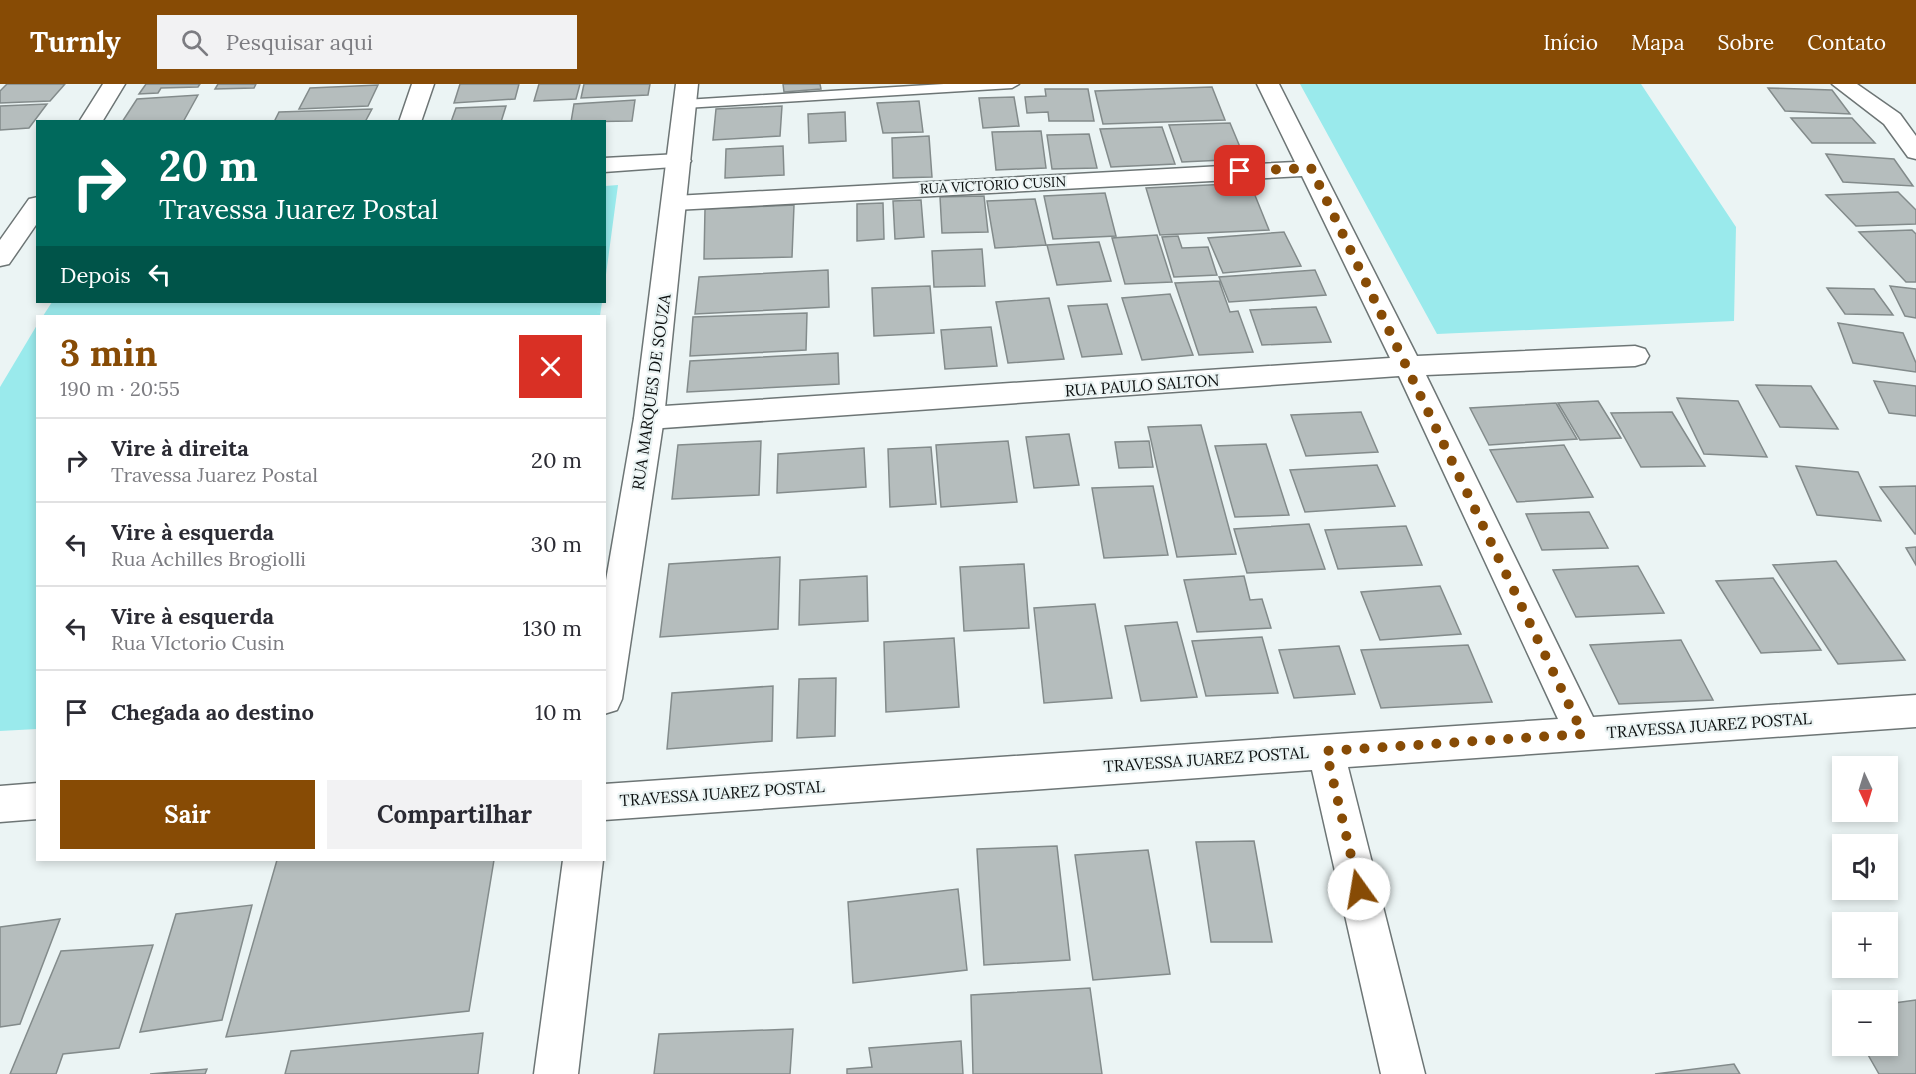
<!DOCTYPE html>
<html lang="pt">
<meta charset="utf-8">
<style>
:root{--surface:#fff;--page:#f2f2f3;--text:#2b2b33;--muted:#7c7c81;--line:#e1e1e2;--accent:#874b05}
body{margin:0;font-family:Lora,serif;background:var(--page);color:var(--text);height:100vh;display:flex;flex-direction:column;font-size:22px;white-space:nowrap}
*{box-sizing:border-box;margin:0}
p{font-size:20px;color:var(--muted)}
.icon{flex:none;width:33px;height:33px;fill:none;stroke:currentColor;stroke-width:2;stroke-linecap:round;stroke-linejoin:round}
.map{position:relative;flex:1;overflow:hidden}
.sheet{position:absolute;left:36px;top:231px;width:570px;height:546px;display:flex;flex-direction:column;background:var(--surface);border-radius:0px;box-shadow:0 3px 9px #0003}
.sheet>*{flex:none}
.banner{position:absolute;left:36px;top:36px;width:570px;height:183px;border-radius:0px;box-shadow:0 3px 9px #0003;background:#00695c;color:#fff;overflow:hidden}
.needle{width:39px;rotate:176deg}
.controls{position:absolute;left:1832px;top:672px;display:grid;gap:12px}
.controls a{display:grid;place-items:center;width:66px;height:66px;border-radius:0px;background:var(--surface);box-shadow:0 3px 9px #0003;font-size:30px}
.pin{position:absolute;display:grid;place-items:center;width:51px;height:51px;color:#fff;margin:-26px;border-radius:12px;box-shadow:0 3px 9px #0006}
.me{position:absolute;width:66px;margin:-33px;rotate:347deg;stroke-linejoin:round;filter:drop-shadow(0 0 4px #0008)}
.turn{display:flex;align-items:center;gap:21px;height:126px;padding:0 24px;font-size:27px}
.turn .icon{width:78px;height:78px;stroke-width:2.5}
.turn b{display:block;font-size:42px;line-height:51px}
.then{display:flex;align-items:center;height:57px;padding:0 24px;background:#0003;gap:12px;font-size:22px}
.round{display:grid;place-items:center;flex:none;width:63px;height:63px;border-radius:0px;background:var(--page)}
.headline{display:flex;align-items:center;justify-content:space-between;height:102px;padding:0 24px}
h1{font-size:36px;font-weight:700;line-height:45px;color:var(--accent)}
.button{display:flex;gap:12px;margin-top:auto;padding:12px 24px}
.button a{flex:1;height:69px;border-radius:0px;background:var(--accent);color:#fff;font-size:24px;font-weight:700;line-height:69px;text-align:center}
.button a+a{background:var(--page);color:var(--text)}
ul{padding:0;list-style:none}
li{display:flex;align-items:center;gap:18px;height:84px;padding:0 24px;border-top:2px solid var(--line)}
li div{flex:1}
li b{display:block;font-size:22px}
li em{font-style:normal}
header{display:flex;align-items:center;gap:36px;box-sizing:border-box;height:84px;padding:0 30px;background:var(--accent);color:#fff}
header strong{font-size:28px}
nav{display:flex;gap:33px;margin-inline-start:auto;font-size:21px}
.search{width:420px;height:54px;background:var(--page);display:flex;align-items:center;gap:15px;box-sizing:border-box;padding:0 21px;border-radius:0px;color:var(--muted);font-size:22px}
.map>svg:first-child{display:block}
</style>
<header>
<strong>Turnly</strong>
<div class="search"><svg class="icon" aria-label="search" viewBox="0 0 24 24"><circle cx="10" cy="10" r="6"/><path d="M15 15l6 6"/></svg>Pesquisar aqui</div>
<nav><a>Início</a><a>Mapa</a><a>Sobre</a><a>Contato</a></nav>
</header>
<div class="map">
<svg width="1916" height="990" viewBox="0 0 1916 990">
<rect width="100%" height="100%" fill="#ebf4f4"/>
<path fill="#9aeaec" d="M1300,0H1641L1736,143L1734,237L1437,250Z
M618,101L605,198V102Z
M52,218H602L600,232H43Z
M37,241V645L0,647V303Z"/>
<path fill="#b5bdbd" stroke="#838b8b" stroke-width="1.5" d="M7,0H65L50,17L0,19V7Z
M146,0H200L198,3L161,4L158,9L139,10Z
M218,0H256L254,4L215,5Z
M460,0H519L515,15L454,19Z
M539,0H580L576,15L534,17Z
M584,0H650L648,11L581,14Z
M783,0H820L821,5L784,8Z
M378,1L368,22L299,25L310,4Z
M1212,3L1225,36L1103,40L1095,7Z
M1768,4L1832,6L1850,30L1785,27Z
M1045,5H1088L1094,37H1049L1048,28L1027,29L1025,13L1046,12Z
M198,11L183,38H122L137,15Z
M1014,13L1019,42L983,44L979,14Z
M635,16L632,37L571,38L574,20Z
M919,17L923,48L883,49L877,19Z
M47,20L29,44L0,46V22Z
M506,22L501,38H451L456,24Z
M782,22L780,52L713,56L716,25Z
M372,25L365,38H274L279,28Z
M845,28L846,57L809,59L808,30Z
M1791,34H1852L1875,59H1812Z
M1230,39L1245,75L1182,78L1169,41Z
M1162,43L1175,80L1111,83L1100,45Z
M1041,47L1046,84L996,86L992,48Z
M1089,50L1097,84L1052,85L1047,51Z
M929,52L932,93L893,94L892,54Z
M783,62L784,91L725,94L726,65Z
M1826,70L1894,75L1913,102L1843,98Z
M1250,99L1269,146L1160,151L1146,104Z
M1898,108L1916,126V140L1856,142L1826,111Z
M1105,109L1116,152L1053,155L1044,112Z
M984,112L988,148L942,149L940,113Z
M1035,115L1046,161L995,164L987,117Z
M921,116L924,153L895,155L893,117Z
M883,119L884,155L857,157V120Z
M794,121L792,173L704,175L705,125Z
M1912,146L1916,150V198H1906L1859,148Z
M1284,148L1301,182L1223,189L1208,154Z
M1157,151L1172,198L1125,200L1112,154Z
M1178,152L1182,164L1208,163L1217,191L1174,193L1162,153Z
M1099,158L1111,197L1057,201L1047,161Z
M982,165L985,202L934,203L932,167Z
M828,186L829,223L695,230L699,193Z
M1315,186L1326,211L1229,218L1219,193Z
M1219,197L1230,228L1238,227L1253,268L1199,271L1175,199Z
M930,202L934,249L874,252L872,204Z
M1890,202L1916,205V234L1905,232Z
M1827,204L1874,205L1893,231L1845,230Z
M1170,210L1193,271L1142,276L1122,214Z
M1049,214L1064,275L1008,279L996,218Z
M1107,220L1122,270L1082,273L1068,222Z
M1316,223L1331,258L1262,261L1250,226Z
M807,229L806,266L690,272L693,233Z
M1838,239L1903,249L1916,279V288L1853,279Z
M991,243L997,282L945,285L941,246Z
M838,269L839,300L687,308L690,277Z
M1874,297L1916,302V332L1889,329Z
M1756,301L1811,302L1838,345L1780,343Z
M1677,314L1738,317L1767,373L1704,370Z
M1598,317L1621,354L1580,356L1558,319Z
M1556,319L1577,355L1489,361L1470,324Z
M1361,328L1378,368L1306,372L1291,331Z
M1672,328L1705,382L1641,383L1611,329Z
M1201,341L1236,470L1177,473L1148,343Z
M1069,350L1079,401L1034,404L1026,353Z
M761,357L759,411L672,415L678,361Z
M1008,357L1017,418L941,423L936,361Z
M1149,357L1153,383L1119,384L1115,358Z
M1266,360L1289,431L1235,433L1215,362Z
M1564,361L1593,413L1517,418L1490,366Z
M931,363L936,420L890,423L888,365Z
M864,364L866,403L777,409L778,370Z
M1377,381L1395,422L1305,428L1290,386Z
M1796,382L1858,388L1881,437L1817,431Z
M1153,402L1168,471L1104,474L1092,404Z
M1916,402V450H1915L1880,403Z
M1589,428L1608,464L1542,466L1526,430Z
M1309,440L1325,485L1247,489L1234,445Z
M1406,442L1422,481L1338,485L1325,446Z
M1916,463V481L1906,464Z
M780,473L778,545L660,553L669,480Z
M1836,477L1905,576L1838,580L1773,481Z
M1024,480L1029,544L964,547L960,483Z
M1638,482L1664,529L1576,533L1553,486Z
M867,492L868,537L799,541L800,496Z
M1244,492L1250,516L1262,515L1271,544L1197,548L1184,496Z
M1773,494L1821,566L1761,569L1716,497Z
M1440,502L1461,550L1380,556L1361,508Z
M1095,520L1112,614L1044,619L1034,524Z
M1177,538L1197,613L1141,617L1125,542Z
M1262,553L1278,609L1206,612L1192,557Z
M954,554L959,623L886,628L884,558Z
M1681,556L1713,616L1619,620L1590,561Z
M1468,561L1492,618L1381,624L1361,566Z
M1339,562L1355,610L1294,614L1279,566Z
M836,594L835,652L797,654L799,595Z
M773,602L772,657L667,665L672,609Z
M1254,757L1272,858H1211L1196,758Z
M1057,762L1070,876L984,881L977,765Z
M1148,766L1170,890L1093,896L1075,771Z
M277,776H494L469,927L226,953Z
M958,805L967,886L853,899L848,818Z
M252,821L222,936L140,948L176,830Z
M60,835L20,940L0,943V843Z
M153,861L119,964L63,970L56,990H10L61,867Z
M1090,904L1102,990H973L971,911Z
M1916,916V990H1879L1863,962H1887V920Z
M793,945L790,990H654L659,950Z
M483,949L478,990H285L291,967Z
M961,957L963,990H847V985L872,983L869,964Z
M1734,980L1740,990H1655Z
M207,985L205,990H150Z"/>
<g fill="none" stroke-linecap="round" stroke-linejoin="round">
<defs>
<path id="lane" d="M944,0H1019L1012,4L685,24L678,20L685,16Z"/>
<path id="street" d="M103,0H125L102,38H79Z
M412,0H434L421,38H399Z
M1257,0H1279L1417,272L1635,262L1645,265L1649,272L1645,279L1635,282L1426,291L1593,633L1916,611V643L1348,683L1425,990H1381L1312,686L604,736V700L1558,635L1399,292L649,345L639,341L634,334L639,327L649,323L1390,274L1302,92L675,126L666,124L663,119L666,114L675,112L1295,78Z
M1832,0H1857L1900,30L1916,52V75L1908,73L1884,40Z
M679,70L687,72L691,77L687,82L604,88V74Z
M38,113V138L9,180L0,182V156L29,115Z"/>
<path id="secondary" d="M676,0H698L664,334L622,615L617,626L604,630V508L634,334Z
M38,699V735L0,738V702Z
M563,776H603L578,990H534Z"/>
</defs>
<use href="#lane" stroke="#6d7575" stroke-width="3"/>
<use href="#street" stroke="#6d7575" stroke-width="3"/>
<use href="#secondary" stroke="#6d7575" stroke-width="3"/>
<use href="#lane" fill="#fff" fill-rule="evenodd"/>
<use href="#street" fill="#fff" fill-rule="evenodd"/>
<use href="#secondary" fill="#fff" fill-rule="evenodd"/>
</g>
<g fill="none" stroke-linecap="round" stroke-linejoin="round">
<path stroke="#874b05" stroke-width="10" stroke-dasharray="0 18" d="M1240,87L1311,84L1583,650L1326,667L1359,805"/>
</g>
<g text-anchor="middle" stroke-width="4.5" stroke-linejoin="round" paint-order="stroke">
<g font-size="14" fill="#0c0f0f" stroke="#ebf4f4">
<text transform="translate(993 101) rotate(-3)" y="5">RUA VICTORIO CUSIN</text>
</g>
<g font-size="16" fill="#0c0f0f" stroke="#ebf4f4">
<text transform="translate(1142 301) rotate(-4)" y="6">RUA PAULO SALTON</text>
<text transform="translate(651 308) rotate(-82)" y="6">RUA MARQUES DE SOUZA</text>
<text transform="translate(1709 641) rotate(-4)" y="6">TRAVESSA JUAREZ POSTAL</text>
<text transform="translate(1206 675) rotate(-4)" y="6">TRAVESSA JUAREZ POSTAL</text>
<text transform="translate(722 709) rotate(-4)" y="6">TRAVESSA JUAREZ POSTAL</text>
</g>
</g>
</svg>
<div class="controls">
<a><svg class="needle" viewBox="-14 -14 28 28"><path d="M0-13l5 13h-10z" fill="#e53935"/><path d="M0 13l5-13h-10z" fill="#7c7c81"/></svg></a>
<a><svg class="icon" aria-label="sound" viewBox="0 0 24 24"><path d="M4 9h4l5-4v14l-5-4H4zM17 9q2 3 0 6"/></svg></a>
<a>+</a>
<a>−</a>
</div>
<div class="pin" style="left:1240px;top:87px;background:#d93025"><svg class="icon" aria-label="arrive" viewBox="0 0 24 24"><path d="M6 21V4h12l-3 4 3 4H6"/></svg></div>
<svg class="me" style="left:1359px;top:805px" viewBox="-20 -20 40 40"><circle r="19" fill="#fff"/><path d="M0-13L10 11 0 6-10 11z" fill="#874b05"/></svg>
<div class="banner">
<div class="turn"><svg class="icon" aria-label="right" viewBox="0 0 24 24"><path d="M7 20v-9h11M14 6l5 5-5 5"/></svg><div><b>20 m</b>Travessa Juarez Postal</div></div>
<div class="then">Depois<svg class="icon" aria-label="left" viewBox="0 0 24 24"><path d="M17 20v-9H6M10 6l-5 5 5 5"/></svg></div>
</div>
<section class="sheet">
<div class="headline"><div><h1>3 min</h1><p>190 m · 20:55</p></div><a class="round" style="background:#d93025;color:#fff"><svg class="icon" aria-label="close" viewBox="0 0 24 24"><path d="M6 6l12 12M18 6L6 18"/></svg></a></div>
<ul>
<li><svg class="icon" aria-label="right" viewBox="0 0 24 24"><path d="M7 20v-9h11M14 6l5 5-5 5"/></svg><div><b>Vire à direita</b><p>Travessa Juarez Postal</p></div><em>20 m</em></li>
<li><svg class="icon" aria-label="left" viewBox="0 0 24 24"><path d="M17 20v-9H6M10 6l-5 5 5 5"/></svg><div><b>Vire à esquerda</b><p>Rua Achilles Brogiolli</p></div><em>30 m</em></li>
<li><svg class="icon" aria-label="left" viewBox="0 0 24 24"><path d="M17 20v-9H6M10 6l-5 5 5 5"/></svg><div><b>Vire à esquerda</b><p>Rua VIctorio Cusin</p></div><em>130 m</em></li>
<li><svg class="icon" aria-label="arrive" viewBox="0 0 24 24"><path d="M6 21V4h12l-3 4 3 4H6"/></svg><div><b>Chegada ao destino</b></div><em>10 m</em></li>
</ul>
<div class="button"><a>Sair</a><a>Compartilhar</a></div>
</section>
</div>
